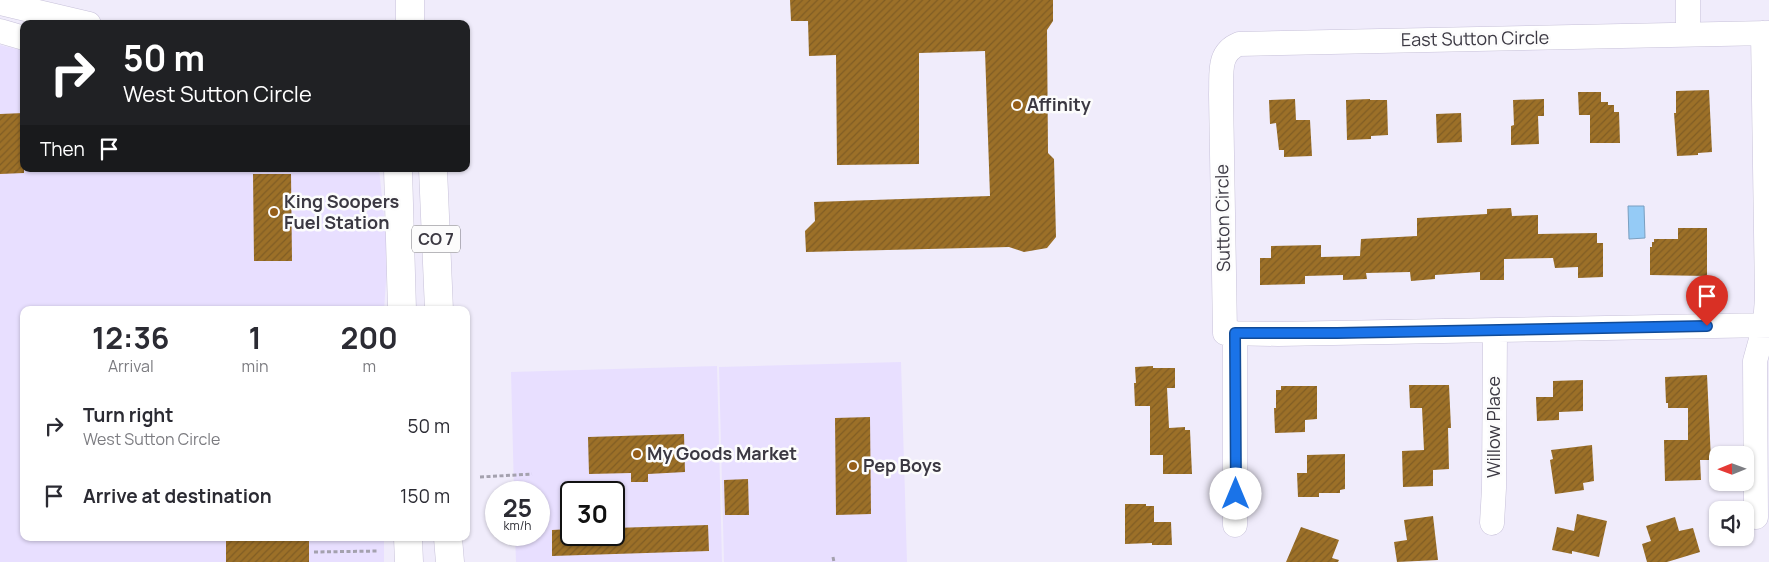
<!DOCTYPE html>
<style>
:root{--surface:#fff;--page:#f7f7f7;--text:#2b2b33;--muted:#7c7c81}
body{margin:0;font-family:Manrope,sans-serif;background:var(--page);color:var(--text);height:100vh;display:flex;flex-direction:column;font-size:19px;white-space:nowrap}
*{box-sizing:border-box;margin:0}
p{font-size:16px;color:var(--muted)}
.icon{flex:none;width:28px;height:28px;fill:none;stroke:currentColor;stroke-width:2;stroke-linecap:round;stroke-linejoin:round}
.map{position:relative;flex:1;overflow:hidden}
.details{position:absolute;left:20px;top:306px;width:450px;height:235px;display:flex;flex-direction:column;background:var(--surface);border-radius:10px;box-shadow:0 1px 4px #0004}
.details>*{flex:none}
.hud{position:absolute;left:20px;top:20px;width:450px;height:152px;border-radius:10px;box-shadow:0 1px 4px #0004;background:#202124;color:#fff;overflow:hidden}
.needle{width:32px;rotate:269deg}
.buttons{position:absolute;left:1709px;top:446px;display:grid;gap:10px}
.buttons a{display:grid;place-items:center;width:45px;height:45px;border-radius:10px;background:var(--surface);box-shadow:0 1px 4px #0004;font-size:25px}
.speed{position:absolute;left:485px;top:481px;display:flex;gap:10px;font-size:25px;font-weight:700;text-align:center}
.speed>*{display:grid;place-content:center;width:65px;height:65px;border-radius:50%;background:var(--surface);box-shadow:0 1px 4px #0004;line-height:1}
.speed small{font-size:12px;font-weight:400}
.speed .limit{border:2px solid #111;border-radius:8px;background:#fff;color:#111}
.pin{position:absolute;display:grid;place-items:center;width:42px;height:42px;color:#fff;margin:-51px -21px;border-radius:50% 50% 50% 0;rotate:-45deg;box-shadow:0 0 5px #0007}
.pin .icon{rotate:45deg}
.me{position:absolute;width:55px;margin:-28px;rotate:0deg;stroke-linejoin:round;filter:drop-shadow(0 0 4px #0008)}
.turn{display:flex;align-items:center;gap:18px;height:105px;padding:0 20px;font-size:22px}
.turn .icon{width:65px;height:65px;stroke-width:2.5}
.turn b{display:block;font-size:35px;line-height:42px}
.then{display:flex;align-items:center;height:48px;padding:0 20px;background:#0003;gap:10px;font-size:19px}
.eta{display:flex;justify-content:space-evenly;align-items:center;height:85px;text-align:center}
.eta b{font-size:30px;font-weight:700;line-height:35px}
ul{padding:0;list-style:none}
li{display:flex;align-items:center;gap:15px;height:70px;padding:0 20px}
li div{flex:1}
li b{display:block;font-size:19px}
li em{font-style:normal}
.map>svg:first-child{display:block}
</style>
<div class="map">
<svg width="1769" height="562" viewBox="0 0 1769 562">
<defs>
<pattern id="building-hatch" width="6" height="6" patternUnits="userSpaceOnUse" patternTransform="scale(1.25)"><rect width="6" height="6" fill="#9c7028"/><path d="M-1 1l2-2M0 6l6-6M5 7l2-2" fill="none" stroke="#805d24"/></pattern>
</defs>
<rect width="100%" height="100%" fill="#f0ecfb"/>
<path fill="#e8dfff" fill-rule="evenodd" d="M0,45L24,51V169H379L388,253L384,310H24V538H384V562H0Z
M901,362L907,562H724L719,367Z
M717,366L722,562H516L515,535H539V492H514L511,372ZM571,492H614V535H571Z"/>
<path fill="#95cbf6" stroke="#7a9fc0" d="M1628,206H1644L1645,238L1629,239Z"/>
<path fill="url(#building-hatch)" d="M790,0H1053V21L1047,30L1048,153L1054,159L1056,237L1047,248L1024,252L1009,247L806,252L805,231L815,221L814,202L990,196L985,51L919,53V164L837,165L836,55L809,56L808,21H791Z
M1709,90L1712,152L1698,153V155L1677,156L1674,113H1676V91Z
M1578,92H1601V102H1608V105H1614V112H1619L1620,143H1590V115H1579Z
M1295,99L1296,120H1310L1312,156L1284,157V150H1279L1276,123L1270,124L1269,100Z
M1370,99V100H1387L1388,135L1371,136V139L1347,140L1346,100Z
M1544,99V116H1538L1539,144L1511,145V126L1514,125L1513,100Z
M24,113V173L0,174V114Z
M1461,113L1462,142L1437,143L1436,114Z
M253,174H291L292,261H254Z
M1511,208L1512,216L1538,215V234L1597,233V243H1603V277L1578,278V267L1555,268L1553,258L1504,259V280H1480V272L1435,275V279L1411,281L1410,272L1366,273L1367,279L1343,280V275L1305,276V284L1260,285V258H1271V246L1321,245V257L1360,256L1361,239L1417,236V218L1487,214V209Z
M1678,228H1707V276L1650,275V247H1652V242H1654V239H1678Z
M1153,366V368H1175V388H1167L1169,428L1185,427V430H1190L1192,474H1163V455H1150V406H1135L1134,383H1136L1135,367Z
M1707,375L1711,460H1700L1701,480L1665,481L1664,440H1688V408H1668V403H1666L1665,377Z
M1583,380V411L1559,412V420L1537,421L1536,397H1553V381Z
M1409,385H1449L1451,428H1448L1449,469L1433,470V486L1403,487L1402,451L1424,450L1422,408H1410Z
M1281,386H1317V419L1305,420V432L1275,433L1274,408H1276V390H1281Z
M870,417L871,514L836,515L835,418Z
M684,434L685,472L648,474V482H631V473L589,474L588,437Z
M1592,445L1594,481L1583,483L1584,490L1555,494L1550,460L1553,459L1551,450Z
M1345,454V489L1340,490V493H1319V497H1298L1297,473H1307V455Z
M748,479L749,515H725L724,480Z
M1125,504H1146V506H1154V522H1171L1172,545H1152V543L1125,544Z
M1577,514L1607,521L1599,557L1572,551V554L1552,550L1557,527L1574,531Z
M1433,516L1438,560L1397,562L1394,542L1407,540L1404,520Z
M1675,517L1679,531L1693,528L1700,552L1667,562H1647L1642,544L1651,541L1646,526Z
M708,525L709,551L552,556V530L571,529V535H614V528Z
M1301,527L1339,540L1332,558L1339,560L1338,562H1286Z
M226,538H302V541H309V562H226Z"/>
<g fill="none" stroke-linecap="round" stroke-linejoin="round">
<defs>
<path id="minor" d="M1688,0V34
M0,3L89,24
M0,31L24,38
M1769,33L1239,44C1217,53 1222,74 1221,94L1225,333L1278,334L1769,325
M1235,333V525
M1756,517L1755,361L1765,325L1767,298L1763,33
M1492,523L1494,488L1495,331"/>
<path id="major" d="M410,0V24
M398,169L402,310
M433,169L439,310
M408,538L409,562
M448,538L450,562"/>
</defs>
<use href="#minor" stroke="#c7c1d9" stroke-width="25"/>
<use href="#major" stroke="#c7c1d9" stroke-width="29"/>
<path stroke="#a4a1ae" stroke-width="3" stroke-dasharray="4 2.5" stroke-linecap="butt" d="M480,477L532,474
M314,552L379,551
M833,557L834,562"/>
<use href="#minor" stroke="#fff" stroke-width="24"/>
<use href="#major" stroke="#fff" stroke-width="28"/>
</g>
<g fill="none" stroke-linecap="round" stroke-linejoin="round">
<defs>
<path id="route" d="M1236,494L1235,333H1337L1707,326"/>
</defs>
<use href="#route" stroke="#114b97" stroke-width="12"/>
<use href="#route" stroke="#1a73e8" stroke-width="9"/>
</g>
<g fill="#965e19" stroke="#fcfcfc" stroke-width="2">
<circle cx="1017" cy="105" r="5"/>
<circle cx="274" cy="212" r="5"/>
<circle cx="637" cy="454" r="5"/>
<circle cx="853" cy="466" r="5"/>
</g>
<g text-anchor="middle" stroke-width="5" stroke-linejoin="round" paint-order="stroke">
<rect fill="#fcfcfc" stroke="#75737a" stroke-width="1" x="412" y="225.5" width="48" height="27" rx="4"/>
<g font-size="16" font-weight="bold" fill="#3b3842">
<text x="436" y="245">CO 7</text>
</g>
<g font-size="18" fill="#3b3842" stroke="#fcfcfc">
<text transform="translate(1475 39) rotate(-1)" y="6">East Sutton Circle</text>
<text transform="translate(1223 218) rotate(-91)" y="6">Sutton Circle</text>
<text transform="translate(1494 427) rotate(-90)" y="6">Willow Place</text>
</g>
<g font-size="18" font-weight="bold" fill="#3b3842" stroke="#fcfcfc" text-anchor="start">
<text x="1027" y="111">Affinity</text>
<text x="284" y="208">King Soopers<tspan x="284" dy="21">Fuel Station</tspan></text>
<text x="647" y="460">My Goods Market</text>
<text x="863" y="472">Pep Boys</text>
</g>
</g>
</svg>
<div class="buttons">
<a><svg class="needle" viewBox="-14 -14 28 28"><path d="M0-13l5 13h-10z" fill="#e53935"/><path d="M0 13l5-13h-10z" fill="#7c7c81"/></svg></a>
<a><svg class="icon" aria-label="sound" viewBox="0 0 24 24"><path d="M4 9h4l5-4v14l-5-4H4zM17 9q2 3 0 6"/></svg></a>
</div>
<div class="speed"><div>25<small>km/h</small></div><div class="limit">30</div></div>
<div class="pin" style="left:1707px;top:326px;background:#d93025"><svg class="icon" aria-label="arrive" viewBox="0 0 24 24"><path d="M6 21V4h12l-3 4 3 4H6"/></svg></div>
<svg class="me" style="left:1236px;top:494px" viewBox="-20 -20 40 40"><circle r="19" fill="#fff"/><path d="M0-13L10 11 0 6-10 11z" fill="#1a73e8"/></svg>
<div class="hud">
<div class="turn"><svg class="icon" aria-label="right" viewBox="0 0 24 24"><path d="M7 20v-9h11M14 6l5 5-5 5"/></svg><div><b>50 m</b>West Sutton Circle</div></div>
<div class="then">Then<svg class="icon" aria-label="arrive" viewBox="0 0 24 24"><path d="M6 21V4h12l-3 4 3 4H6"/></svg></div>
</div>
<section class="details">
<div class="eta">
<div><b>12:36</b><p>Arrival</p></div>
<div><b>1</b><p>min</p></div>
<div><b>200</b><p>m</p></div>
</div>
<ul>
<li><svg class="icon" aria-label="right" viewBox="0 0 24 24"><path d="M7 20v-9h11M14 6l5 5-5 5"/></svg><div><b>Turn right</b><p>West Sutton Circle</p></div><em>50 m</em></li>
<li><svg class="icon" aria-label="arrive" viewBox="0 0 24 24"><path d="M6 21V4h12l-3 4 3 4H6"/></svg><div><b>Arrive at destination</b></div><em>150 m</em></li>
</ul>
</section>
</div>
